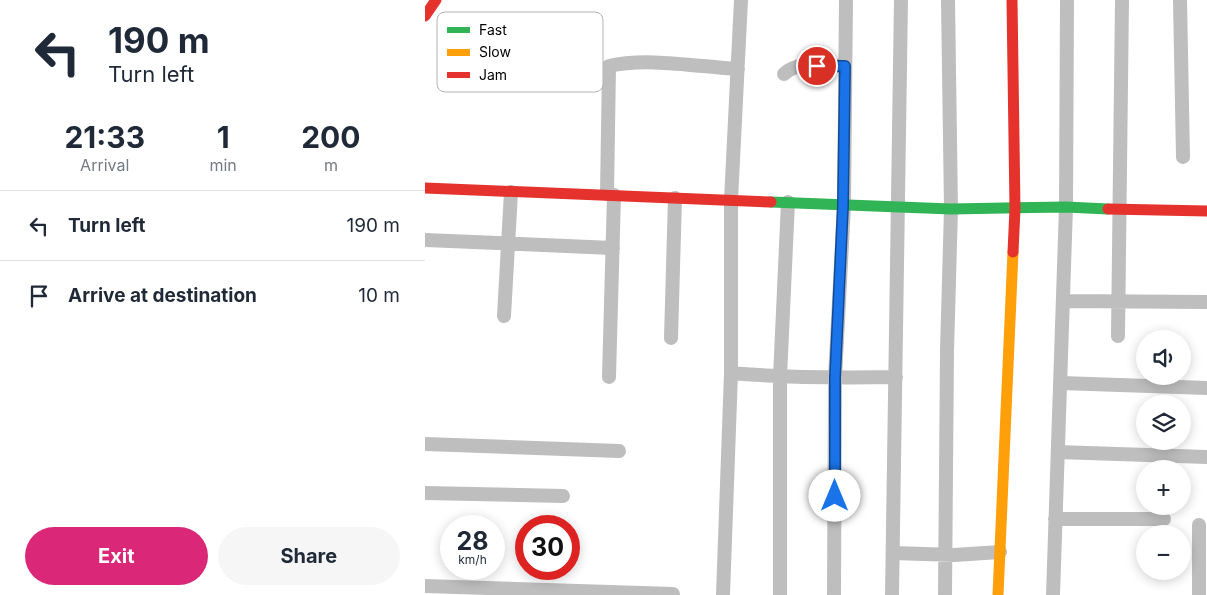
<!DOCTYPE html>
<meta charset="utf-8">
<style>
:root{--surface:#fff;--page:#f6f6f7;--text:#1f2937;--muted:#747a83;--line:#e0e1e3;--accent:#db2777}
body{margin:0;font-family:Inter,sans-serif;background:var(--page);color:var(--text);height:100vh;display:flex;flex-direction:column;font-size:19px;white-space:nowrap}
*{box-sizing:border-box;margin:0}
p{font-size:16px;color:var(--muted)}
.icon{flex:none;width:28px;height:28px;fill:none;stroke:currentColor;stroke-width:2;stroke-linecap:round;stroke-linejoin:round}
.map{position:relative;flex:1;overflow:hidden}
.details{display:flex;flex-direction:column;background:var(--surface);width:425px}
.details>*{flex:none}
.top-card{background:#fff;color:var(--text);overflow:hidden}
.fabs{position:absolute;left:711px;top:330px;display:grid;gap:10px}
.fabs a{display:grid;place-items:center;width:55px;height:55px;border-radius:50%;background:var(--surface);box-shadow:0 2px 12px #0003;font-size:25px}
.speed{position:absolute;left:15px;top:515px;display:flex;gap:10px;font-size:25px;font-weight:700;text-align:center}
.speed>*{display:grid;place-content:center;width:65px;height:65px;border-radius:50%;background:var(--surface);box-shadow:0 2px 12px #0003;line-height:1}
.speed small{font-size:12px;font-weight:400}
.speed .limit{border:8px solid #d22;background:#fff;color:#111}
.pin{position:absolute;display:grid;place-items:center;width:42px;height:42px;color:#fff;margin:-21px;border:2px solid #fff;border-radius:50%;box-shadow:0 1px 5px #0007}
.me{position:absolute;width:55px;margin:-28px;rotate:0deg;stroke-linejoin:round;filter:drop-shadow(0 0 4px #0008)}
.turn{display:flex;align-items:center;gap:18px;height:105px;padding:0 25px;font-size:22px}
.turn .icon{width:65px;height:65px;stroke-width:2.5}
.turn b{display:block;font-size:35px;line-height:42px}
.eta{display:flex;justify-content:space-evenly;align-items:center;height:85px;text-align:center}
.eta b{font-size:30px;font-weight:700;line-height:35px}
.cta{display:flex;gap:10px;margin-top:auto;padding:10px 25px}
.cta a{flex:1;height:58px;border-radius:30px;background:var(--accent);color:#fff;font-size:20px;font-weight:700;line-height:58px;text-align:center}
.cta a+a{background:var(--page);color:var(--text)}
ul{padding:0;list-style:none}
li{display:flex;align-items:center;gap:15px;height:70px;padding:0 25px;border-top:1px solid var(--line)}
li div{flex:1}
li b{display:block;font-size:19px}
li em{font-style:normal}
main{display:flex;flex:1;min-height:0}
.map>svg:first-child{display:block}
</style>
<main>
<section class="details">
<div class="top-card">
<div class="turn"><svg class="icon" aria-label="left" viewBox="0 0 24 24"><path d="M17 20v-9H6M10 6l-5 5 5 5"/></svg><div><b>190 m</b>Turn left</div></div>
</div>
<div class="eta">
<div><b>21:33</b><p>Arrival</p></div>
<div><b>1</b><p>min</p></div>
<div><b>200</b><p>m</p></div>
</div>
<ul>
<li><svg class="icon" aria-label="left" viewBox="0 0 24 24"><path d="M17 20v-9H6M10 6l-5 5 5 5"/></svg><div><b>Turn left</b></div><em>190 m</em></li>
<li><svg class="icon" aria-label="arrive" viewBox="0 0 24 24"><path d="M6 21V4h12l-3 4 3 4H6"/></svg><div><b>Arrive at destination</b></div><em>10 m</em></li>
</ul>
<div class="cta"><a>Exit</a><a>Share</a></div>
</section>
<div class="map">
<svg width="782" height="595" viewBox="0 0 782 595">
<rect width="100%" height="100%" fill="#fff"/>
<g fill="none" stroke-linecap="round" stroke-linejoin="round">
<path stroke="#bebebe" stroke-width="14" d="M755,0L758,157
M359,74C373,60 401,66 420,66
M0,240L188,248
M638,301L782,302
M79,316L86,192
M693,336L697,0
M246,338L250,198
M306,373C361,378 415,378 471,377
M184,377L189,195L182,194L184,66C222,57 274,67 313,69
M636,383L782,388
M0,444L194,451
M633,452L782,457
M0,493L138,496
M630,519H739
M468,553L529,555L575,552
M0,586L248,594
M298,595L306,373V200L316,0
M355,595V377L363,202
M409,595L410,378L419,205L421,0
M467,595L476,0
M520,595L522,351L526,209L523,0
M628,595L641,207L642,0
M774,595V525"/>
<path stroke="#30b455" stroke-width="11" d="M346,202L526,209L641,207L683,209"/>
<path stroke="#ff9f0a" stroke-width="11" d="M573,595L588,252"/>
<path stroke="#e5322d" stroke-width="11" d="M587,0L590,209L588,252
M0,16L11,0
M0,188L346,202
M683,209L782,211"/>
</g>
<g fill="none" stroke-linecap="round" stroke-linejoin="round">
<defs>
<path id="route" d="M392,66H420L418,205L410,378V496"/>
</defs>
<use href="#route" stroke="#114b97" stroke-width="12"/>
<use href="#route" stroke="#1a73e8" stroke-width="9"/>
</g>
<rect x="12" y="12" width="166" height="80" rx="8" fill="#fff" stroke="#b2b2b2" stroke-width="1"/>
<rect x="22" y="27" width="23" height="6" fill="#30b455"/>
<rect x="22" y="49" width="23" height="7" fill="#ff9f0a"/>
<rect x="22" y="72" width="23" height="6" fill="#e5322d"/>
<g font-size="14" fill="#000">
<text x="54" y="35">Fast</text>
<text x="54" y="57">Slow</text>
<text x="54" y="80">Jam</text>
</g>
</svg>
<div class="fabs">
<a><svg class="icon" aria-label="sound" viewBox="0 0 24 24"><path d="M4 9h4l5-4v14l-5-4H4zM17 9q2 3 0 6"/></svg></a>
<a><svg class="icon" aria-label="layers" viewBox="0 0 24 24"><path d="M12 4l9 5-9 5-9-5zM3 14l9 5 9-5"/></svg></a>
<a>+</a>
<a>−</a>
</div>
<div class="speed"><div>28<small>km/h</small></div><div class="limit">30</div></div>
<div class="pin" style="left:392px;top:66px;background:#d93025"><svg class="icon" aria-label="arrive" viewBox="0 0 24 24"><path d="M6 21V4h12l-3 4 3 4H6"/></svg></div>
<svg class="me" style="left:410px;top:496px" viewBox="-20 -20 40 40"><circle r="19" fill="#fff"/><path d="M0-13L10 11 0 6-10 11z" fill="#1a73e8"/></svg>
</div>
</main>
